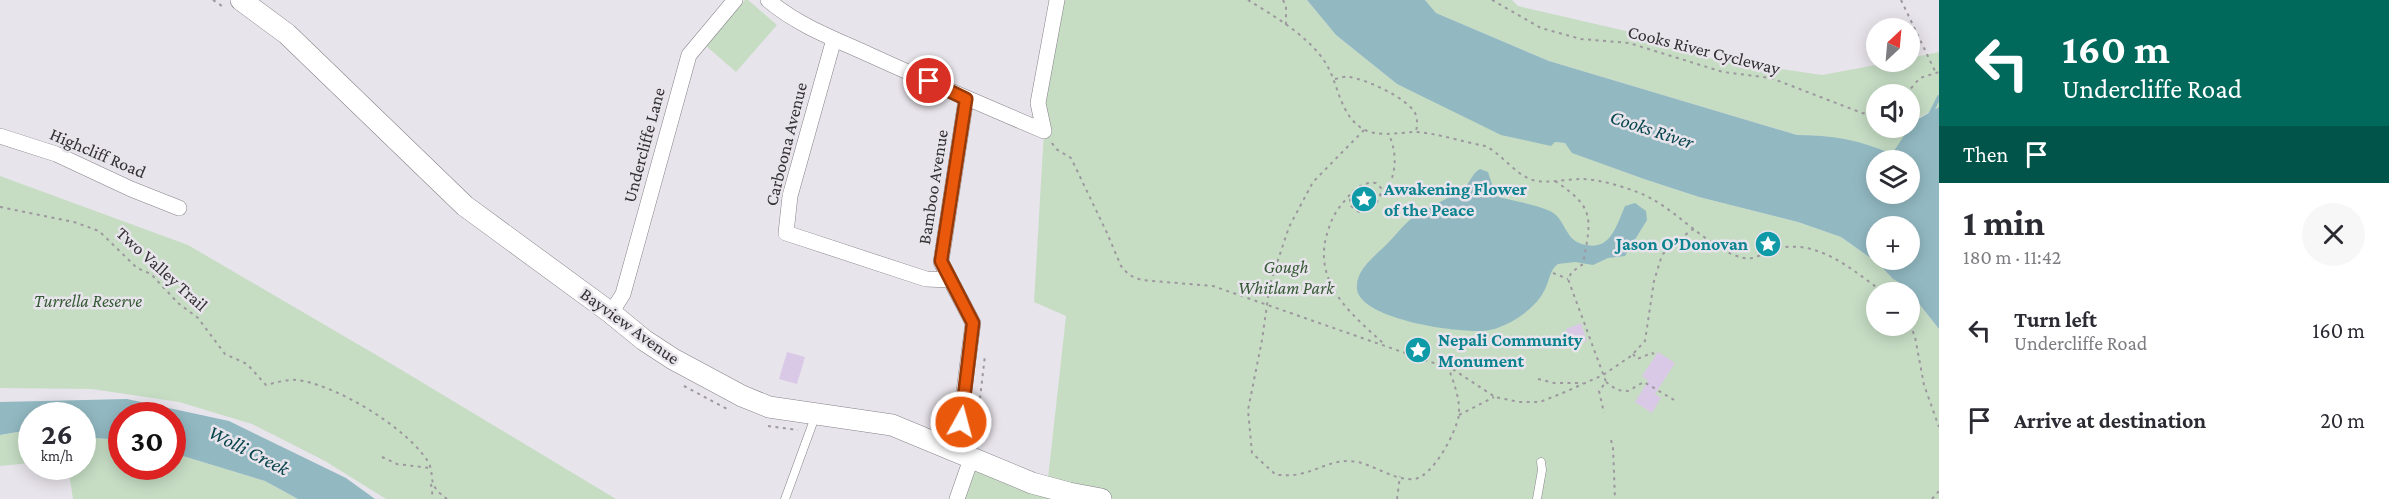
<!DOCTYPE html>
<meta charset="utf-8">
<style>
:root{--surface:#fff;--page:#f7f7f7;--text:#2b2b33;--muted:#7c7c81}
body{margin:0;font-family:"Crimson Pro",serif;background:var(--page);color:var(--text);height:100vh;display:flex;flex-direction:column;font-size:22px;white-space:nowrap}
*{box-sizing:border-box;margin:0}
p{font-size:20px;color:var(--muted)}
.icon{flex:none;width:33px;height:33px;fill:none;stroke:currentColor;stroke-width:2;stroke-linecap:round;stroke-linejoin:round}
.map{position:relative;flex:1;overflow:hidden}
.panel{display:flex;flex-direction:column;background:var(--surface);width:450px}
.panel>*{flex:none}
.hud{background:#00695c;color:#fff;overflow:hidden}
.needle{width:39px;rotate:26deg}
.tools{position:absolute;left:1866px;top:18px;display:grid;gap:12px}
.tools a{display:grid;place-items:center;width:54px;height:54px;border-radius:50%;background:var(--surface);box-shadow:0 3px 15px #0003;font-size:30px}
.speed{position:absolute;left:18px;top:402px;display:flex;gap:12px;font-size:30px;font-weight:700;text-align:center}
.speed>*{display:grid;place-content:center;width:78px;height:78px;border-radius:50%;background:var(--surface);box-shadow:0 3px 15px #0003;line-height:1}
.speed small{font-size:15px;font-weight:400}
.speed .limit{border:9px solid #d22;background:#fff;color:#111}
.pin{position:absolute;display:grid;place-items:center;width:51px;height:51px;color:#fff;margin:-26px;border:3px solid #fff;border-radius:50%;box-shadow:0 2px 6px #0007}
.me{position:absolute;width:66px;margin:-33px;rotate:7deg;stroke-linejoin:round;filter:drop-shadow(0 0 4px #0008)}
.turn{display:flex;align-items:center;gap:21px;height:126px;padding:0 24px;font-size:27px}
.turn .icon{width:78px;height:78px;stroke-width:2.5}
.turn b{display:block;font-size:42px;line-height:51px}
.then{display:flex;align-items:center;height:57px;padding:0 24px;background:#0003;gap:12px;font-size:22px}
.round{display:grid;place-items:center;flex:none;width:63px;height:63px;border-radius:32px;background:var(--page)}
.head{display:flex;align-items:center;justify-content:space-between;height:102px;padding:0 24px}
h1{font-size:36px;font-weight:700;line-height:45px}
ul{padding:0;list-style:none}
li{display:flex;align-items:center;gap:18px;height:90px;padding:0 24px}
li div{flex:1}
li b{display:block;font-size:22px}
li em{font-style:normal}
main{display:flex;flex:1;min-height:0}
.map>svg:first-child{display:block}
</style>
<main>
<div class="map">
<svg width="1939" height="499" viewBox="0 0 1939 499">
<rect width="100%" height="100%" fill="#e8e4eb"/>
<path fill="#c6ddc4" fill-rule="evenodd" d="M745,0H748L777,25L736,72L705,45Z
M1057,0H1307L1336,35L1397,84L1438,103L1555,142L1565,143L1573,153L1644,179L1699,197L1798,222L1841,237L1879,264L1893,279L1905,286L1939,329V499H952L964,456L1047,487L1066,316L1034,302L1044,131L1038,103ZM1876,292H1910V326H1876Z
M1425,0H1512L1518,6L1626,31L1713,59L1822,75L1892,62H1910V58L1939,52V107L1912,121V133L1893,154C1861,141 1831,135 1797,135L1549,61L1436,13ZM1876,94H1910V128H1876Z
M0,176L188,245L390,363L616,499H386L325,461L252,424L179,402L92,389L0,388Z
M17,432L31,433V463L0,466V435Z
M83,437L121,440L122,466H172L173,453L265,481L298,499H73L68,467L82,466Z"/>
<path fill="#92b9c2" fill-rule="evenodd" d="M1307,0H1425L1436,13L1549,61L1797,135C1831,135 1861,140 1892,154L1913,122L1939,107V329L1905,286L1893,279L1879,264L1841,237L1798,222L1699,197L1644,179L1572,153L1565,143L1555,142L1551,146L1501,135L1397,84L1336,35ZM1876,160H1910V194H1876ZM1876,226H1910V260H1876Z
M1480,169L1488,172L1496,196C1512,201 1535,204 1550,211C1560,216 1562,224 1568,233C1572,240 1578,244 1587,245C1611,250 1617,224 1625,206L1635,203L1646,211L1647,220L1625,256L1608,258L1593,265L1575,262L1558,264C1550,270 1550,278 1546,287C1540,302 1525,314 1511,322C1504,325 1497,329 1490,330C1465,335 1360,320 1357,289C1355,270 1375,256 1386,245C1397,234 1405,222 1419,213C1433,205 1449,198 1463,189C1470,184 1471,174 1480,169Z
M127,399L229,421L346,478L375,499H298L265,481L173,453L172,416H122L121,440L83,437L82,416H32L31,433L17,432L0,435V402Z"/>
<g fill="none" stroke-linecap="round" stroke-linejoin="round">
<path stroke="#92b9c2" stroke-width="4" d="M1930,115L1939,97"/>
</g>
<path fill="#dac9e6" d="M1581,323L1587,341L1572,346L1566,329Z
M787,352L805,357L797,384L779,379Z
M1658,352L1675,363L1655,394L1661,398L1652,413L1635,402L1648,381L1642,376Z"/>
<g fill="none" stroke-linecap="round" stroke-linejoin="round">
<defs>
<path id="lane" d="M785,499L815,417
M1537,499L1542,470L1541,462"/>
<path id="street" d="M768,0C797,25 835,39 870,55C927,81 985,106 1044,131
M834,39L790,196L786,233L926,279L950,280
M1044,131L1038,103L1057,0
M0,136L56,154L131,189L179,208
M611,313L623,294L689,55L735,0
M956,452L973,323L941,262L966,99
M957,499L971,459"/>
<path id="secondary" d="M241,0L287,34L465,206L611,313L644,340L673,359L742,396L769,407L892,425L1032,483L1069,493L1101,499"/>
</defs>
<use href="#lane" stroke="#868289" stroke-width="9"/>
<use href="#street" stroke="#868289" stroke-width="16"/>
<use href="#secondary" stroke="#868289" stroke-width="22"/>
<path stroke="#9c989e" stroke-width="2" stroke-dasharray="3 4.5" stroke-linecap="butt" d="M213,0L225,8
M1248,0C1274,16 1305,34 1323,59C1339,81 1338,114 1363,129C1377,137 1397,133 1413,132C1434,132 1463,142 1485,146C1503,154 1517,178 1537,181C1552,183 1567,179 1582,179C1600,179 1637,190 1652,199C1680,214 1714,252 1744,258C1755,261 1767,250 1778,248C1820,240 1851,269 1883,292
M1283,0L1286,6V25
M1492,0L1541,28L1581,39L1629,43L1723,72L1771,78L1862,113L1876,116
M1901,0L1935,71
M1335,79C1340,78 1345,76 1349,77C1366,79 1407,98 1415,113C1418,119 1417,126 1416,132
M1906,94L1920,78L1939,72
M1364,130L1313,182L1289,227L1270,284L1262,340L1248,410L1252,453L1276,475C1284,475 1292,476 1299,474C1317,471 1329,461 1348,461C1371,461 1391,481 1414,479C1433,477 1457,431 1459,414C1460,398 1454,384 1449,369
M1052,143L1056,149L1071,158L1107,233L1121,266L1129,275L1141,280L1213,286L1454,370L1495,397L1519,402H1540L1565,392L1603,375L1631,356L1645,341L1654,281L1662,255L1675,242L1695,228
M1555,181C1596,208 1591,219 1583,264L1572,272L1568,279L1606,382L1599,391L1604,413
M1354,192L1350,200L1351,206L1359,212C1372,210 1381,202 1381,188L1376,183C1361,181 1351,193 1342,204C1333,214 1328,228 1325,242C1317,288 1355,317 1385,345
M1381,195H1385C1396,173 1398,157 1389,134
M0,207L74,222L99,231L137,268L151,274L178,303L198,318L225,354L247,364L266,385C275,383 287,379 297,380C337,385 405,427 427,460C437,475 424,483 447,499
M1553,273L1568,279
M1910,324L1915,337L1924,385L1939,427
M1633,354L1637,359L1652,353L1654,354
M1538,379L1554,383H1583
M1606,382L1617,390L1628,391L1644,382L1674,400
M684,386L727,409
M1459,415L1494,397
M768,426L798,430
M1611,440L1613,448L1615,499
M981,442L976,433L985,355
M382,457L397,464L430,468
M431,484L433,499
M1397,499L1400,476
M1932,499L1939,491"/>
<use href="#lane" stroke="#fff" stroke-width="8"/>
<use href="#street" stroke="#fff" stroke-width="15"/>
<use href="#secondary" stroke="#fff" stroke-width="21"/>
</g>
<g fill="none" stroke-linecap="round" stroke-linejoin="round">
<defs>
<path id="route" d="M929,81L966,99L941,261L973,323L961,422"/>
</defs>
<use href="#route" stroke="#983908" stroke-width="15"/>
<use href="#route" stroke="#ea580c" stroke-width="10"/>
</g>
<defs>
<symbol id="sight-disc" viewBox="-11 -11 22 22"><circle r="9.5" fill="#0f9aa8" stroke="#e8e4eb"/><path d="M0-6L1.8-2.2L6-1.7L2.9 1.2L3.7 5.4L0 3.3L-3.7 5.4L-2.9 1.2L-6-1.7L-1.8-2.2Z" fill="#fff"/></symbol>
</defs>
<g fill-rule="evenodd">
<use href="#sight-disc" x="1349" y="184" width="30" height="30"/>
<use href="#sight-disc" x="1753" y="229" width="30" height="30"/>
<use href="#sight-disc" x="1403" y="335" width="30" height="30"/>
</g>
<g text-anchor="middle" stroke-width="5" stroke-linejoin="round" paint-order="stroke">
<g font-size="18" fill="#333134" stroke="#e8e4eb">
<text transform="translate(1704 50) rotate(14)" y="6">Cooks River Cycleway</text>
<text transform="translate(786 144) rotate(-76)" y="6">Carboona Avenue</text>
<text transform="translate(644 145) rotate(-75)" y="6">Undercliffe Lane</text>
<text transform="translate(98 153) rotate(23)" y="6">Highcliff Road</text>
<text transform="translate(933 187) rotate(-81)" y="6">Bamboo Avenue</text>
<text transform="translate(162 269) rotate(42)" y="6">Two Valley Trail</text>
<text transform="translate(630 326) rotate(36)" y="6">Bayview Avenue</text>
</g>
<g font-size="18" font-weight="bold" fill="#0d838f" stroke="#e8e4eb" text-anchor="start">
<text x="1384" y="195">Awakening Flower<tspan x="1384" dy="21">of the Peace</tspan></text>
<text x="1748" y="250" text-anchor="end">Jason O’Donovan</text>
<text x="1438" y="346">Nepali Community<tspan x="1438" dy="21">Monument</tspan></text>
</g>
<g font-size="18" font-style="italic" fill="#355934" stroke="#e8e4eb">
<text x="1286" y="273">Gough<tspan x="1286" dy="21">Whitlam Park</tspan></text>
<text x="88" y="307">Turrella Reserve</text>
</g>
<g font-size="20" font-style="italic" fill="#08454f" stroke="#e8e4eb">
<text transform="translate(1652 129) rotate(18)" y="7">Cooks River</text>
<text transform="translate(249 450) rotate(27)" y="7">Wolli Creek</text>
</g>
</g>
</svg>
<div class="tools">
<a><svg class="needle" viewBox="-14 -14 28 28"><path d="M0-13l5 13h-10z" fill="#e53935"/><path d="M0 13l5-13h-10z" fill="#7c7c81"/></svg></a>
<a><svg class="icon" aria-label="sound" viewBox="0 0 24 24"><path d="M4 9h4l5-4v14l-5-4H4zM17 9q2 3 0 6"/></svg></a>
<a><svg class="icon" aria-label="layers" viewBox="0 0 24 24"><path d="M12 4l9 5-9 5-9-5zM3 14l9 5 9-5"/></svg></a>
<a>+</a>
<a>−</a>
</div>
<div class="speed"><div>26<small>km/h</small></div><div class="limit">30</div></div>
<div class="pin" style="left:929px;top:81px;background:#d93025"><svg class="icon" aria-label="arrive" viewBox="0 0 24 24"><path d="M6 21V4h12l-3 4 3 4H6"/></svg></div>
<svg class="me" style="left:961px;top:422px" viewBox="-20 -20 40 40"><circle r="17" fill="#ea580c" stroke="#fff" stroke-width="3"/><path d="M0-11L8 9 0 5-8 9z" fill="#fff"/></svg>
</div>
<section class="panel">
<div class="hud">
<div class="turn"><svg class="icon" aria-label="left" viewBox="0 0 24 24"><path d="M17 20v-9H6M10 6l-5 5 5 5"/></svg><div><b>160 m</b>Undercliffe Road</div></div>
<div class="then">Then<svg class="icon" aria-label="arrive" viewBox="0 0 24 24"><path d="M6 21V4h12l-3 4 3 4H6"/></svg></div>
</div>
<div class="head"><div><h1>1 min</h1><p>180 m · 11:42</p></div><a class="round"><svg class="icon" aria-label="close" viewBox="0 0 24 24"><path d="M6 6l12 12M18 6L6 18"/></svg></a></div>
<ul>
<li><svg class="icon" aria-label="left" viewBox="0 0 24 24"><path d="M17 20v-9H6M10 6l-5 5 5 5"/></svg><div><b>Turn left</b><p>Undercliffe Road</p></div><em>160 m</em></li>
<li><svg class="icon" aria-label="arrive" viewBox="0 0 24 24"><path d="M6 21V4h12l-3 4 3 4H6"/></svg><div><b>Arrive at destination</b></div><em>20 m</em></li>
</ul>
</section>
</main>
